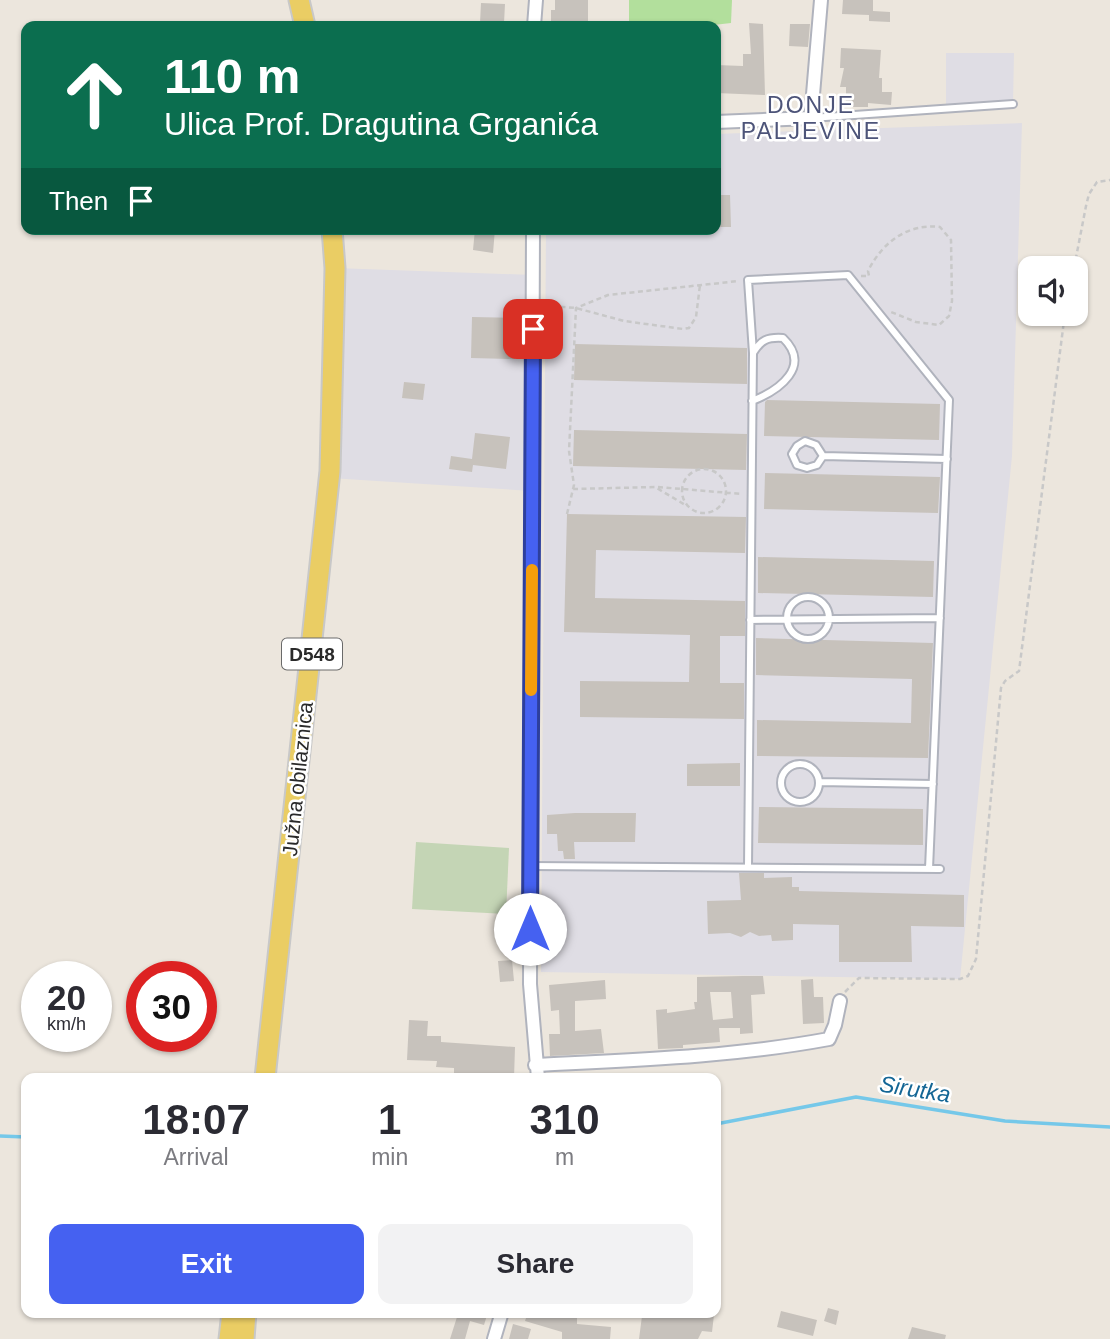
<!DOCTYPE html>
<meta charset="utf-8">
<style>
:root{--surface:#fff;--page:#f2f2f3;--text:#2b2b33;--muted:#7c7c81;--accent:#4561f1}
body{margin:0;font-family:Arial,sans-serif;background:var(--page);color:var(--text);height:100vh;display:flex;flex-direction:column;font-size:26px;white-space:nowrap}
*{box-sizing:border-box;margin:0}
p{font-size:23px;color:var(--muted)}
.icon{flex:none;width:38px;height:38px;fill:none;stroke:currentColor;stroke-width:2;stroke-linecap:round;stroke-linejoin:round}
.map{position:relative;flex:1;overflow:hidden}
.panel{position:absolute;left:21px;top:1073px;width:700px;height:245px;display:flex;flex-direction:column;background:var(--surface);border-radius:14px;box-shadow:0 2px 5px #0004}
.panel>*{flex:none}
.banner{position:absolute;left:21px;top:21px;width:700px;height:214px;border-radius:14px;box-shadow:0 2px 5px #0004;background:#0b6e4f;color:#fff;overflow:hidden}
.fabs{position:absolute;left:1018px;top:256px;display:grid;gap:14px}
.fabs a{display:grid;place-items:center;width:70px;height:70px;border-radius:14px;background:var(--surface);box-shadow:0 2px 5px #0004;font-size:35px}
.speed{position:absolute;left:21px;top:961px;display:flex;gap:14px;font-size:35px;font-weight:700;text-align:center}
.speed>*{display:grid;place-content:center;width:91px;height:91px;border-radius:50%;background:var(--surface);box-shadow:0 2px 5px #0004;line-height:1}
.speed small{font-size:18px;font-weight:400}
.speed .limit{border:10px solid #d22;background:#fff;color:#111}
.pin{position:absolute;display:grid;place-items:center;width:60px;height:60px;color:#fff;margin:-30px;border-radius:14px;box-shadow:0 4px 10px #0006}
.me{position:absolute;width:77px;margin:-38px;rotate:0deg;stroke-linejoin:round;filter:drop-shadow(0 0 5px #0008)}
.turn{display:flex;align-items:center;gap:24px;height:147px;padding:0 28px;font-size:32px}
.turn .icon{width:91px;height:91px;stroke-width:2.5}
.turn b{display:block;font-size:49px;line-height:60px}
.then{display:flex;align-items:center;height:66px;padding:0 28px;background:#0003;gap:14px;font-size:26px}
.eta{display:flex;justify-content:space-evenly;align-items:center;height:119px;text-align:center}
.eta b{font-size:42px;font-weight:700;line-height:49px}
.button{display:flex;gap:14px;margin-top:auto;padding:14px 28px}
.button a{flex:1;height:80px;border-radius:14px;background:var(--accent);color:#fff;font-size:28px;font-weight:700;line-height:80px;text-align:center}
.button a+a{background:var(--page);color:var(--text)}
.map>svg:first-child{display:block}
</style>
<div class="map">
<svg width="1110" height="1339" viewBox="0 0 1110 1339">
<rect width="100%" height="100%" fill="#ece6dd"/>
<path fill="#dfdde4" d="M946,53H1014L1013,104L946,108Z
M1022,123L1012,456L960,979L541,972L546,229H716V134Z
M335,268L533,275L532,491L330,478Z"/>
<path fill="#b2df9c" d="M629,0H732L731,23L705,26H629Z"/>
<path fill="#c4d5b5" d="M416,842L509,848L506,914L412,909Z"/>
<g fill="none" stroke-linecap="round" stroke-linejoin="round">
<path stroke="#75c8e9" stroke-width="3.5" d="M716,1124L856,1097L1005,1121L1110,1127
M0,1136L26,1137"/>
</g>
<path fill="#c7c2bc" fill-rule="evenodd" d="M555,0H588V26H551V10H555Z
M843,0H873V11L890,12V22L869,21V15L842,14Z
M481,3L505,4L504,23H480Z
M749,23L763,24L765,95L716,93V65L743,66V54H751Z
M790,24H810L808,47L789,46Z
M841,48L881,50L879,78H882V92H892L891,105L868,103V107H846V87H840L844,68H840Z
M716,195H730L731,227H716Z
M475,229H495L493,253L473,250Z
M472,317L516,318L515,359L471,358Z
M575,344L747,348V384L574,380Z
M404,382L425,384L423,400L402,398Z
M767,400L940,404L939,440L764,436L765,402Z
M574,430L747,434L746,470L573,466Z
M475,433L510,437L506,469L473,465L472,472L449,469L451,456L472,459Z
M765,473L940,477L938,513L764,509Z
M567,514L746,517L745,553L596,550L595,598L745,601V636H720V683H744V719L580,717V681L689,682L690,635L564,632Z
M758,557L934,561L933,597L758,593Z
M756,638L933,643L928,758L757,756V720L911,723L912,679L756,675Z
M740,763V786H687V764Z
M759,807L923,809V845L758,843Z
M575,813H636L635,842H574L575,859H564L563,851H558L557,834H547V815Z
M739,873H764V878L792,877V887H799V891L964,895V927L911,926L912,962H839V925L793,924V940L772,941L771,935L759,936L750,932L741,937L730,933L708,934L707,901L741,900Z
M512,960L514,981L500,982L498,961Z
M743,976H763L765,994L751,995L753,1033L740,1034V1028H719L720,1042L683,1045V1048L658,1049L656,1010L667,1009V1013L695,1009L694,1002H697V977ZM710,992H731L733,1018L713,1020Z
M813,979L814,997H823L824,1023L803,1024L801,980Z
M605,980L606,999L575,1001V1031L601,1029L604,1053L550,1056L549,1034H560L559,1010L551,1011L549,985Z
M409,1020L428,1021L427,1036H441V1042L515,1047L514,1078H454V1068L436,1067L437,1061L407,1060Z
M828,1308L839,1311L836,1325L824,1321Z
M781,1311L817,1320L813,1336L777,1327Z
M452,1312H488L484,1325L470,1321L465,1339H450L457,1317L451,1315Z
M528,1312H544L558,1317V1312H577V1324L611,1327L610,1339H562V1332L525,1321Z
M657,1312L714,1315L712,1332L702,1331L698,1339H639L642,1316L657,1318Z
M513,1324L531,1329L528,1339H509Z
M912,1327L946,1335L945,1339H908Z"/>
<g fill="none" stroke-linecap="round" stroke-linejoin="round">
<defs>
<path id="service" d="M811,118L1013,104
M753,353L748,280L848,275L949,400L929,869
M823,456L816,445L805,441L797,446L792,454L797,465L807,468L817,465L823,456L947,459
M787 618a21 21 0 1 1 42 0a21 21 0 1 1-42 0Z
M750,620L940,618
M781 783a19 19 0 1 1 38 0a19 19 0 1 1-38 0Z
M819,782L933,784
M530,866L940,869
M748,867L753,353C761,340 767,337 783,338C812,366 780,390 752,401"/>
<path id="minor" d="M534,26L536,0
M716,122L811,118L821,0
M533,229L530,984L538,1078
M535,1065C633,1060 732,1057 829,1039L835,1025L840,1001
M494,1339L502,1312"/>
<path id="primary" d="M299,0L305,26
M265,1078L330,471L335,268L332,229
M229,1339L232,1312
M244,1339L246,1312"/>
</defs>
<use href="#service" stroke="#b0b3bd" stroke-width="10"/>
<use href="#minor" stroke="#b0b3bd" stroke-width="16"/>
<use href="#primary" stroke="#c8c8c8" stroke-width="23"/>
<path stroke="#c8c8c8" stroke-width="2.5" stroke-dasharray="5 3.5" stroke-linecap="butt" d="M1074,268L1086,206L1089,194L1097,182L1110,180
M861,276H869L868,271C882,243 907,223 940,227L951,240L952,301L949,316L939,325L916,322L891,312V313
M552,306L576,308L624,321L683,329L689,328L696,317L700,285
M682 491a22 22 0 1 1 44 0a22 22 0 1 1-44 0Z
M658,487L742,494
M573,489L655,487L687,506
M567,514L574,485L569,451L576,308L608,295L739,281
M845,992L859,978L960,979L968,976L976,959L1001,688L1005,681L1019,671L1065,313"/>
<use href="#service" stroke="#fff" stroke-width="6"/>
<use href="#minor" stroke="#fff" stroke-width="12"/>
<use href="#primary" stroke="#eacd64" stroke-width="19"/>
</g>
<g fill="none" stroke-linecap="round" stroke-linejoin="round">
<defs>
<path id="route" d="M530,929L533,329"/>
</defs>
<use href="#route" stroke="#2d3f9d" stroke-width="18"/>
<use href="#route" stroke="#4561f1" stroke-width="12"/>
<path stroke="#f59e0b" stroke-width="12" d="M531,690L532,570"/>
</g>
<g text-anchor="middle" stroke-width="5" stroke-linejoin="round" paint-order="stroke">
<rect fill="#fff" stroke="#6a6a6a" stroke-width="2" x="282" y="638.5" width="60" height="31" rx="5"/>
<g font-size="19" font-weight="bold" fill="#2a2a2a">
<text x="312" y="661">D548</text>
</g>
<g font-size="21" fill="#2a2a2a" stroke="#fff">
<text transform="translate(298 779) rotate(-84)" y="7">Južna obilaznica</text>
</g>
<g font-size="23" letter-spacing="2" fill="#4d5479" stroke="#fff">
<text x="811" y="113">DONJE<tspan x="811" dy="26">PALJEVINE</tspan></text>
</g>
<g font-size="23" font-style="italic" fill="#146695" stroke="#fff">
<text transform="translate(915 1089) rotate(9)" y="8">Sirutka</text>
</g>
</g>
</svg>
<div class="fabs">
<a><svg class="icon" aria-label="sound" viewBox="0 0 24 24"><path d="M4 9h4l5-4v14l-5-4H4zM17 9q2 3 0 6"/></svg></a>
</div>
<div class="speed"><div>20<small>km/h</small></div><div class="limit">30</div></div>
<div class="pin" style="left:533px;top:329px;background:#d93025"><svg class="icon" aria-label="arrive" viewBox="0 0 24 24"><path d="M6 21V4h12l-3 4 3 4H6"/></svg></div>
<svg class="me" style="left:530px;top:929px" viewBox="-20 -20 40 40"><circle r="19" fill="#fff"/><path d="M0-13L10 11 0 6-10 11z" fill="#4561f1"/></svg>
<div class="banner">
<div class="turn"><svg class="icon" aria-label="ahead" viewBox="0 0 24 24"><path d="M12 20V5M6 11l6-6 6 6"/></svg><div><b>110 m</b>Ulica Prof. Dragutina Grganića</div></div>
<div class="then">Then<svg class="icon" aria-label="arrive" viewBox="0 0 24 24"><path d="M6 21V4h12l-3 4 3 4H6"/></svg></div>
</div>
<section class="panel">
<div class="eta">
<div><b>18:07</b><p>Arrival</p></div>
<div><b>1</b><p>min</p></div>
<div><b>310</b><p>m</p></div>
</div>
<div class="button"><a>Exit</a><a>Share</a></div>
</section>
</div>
